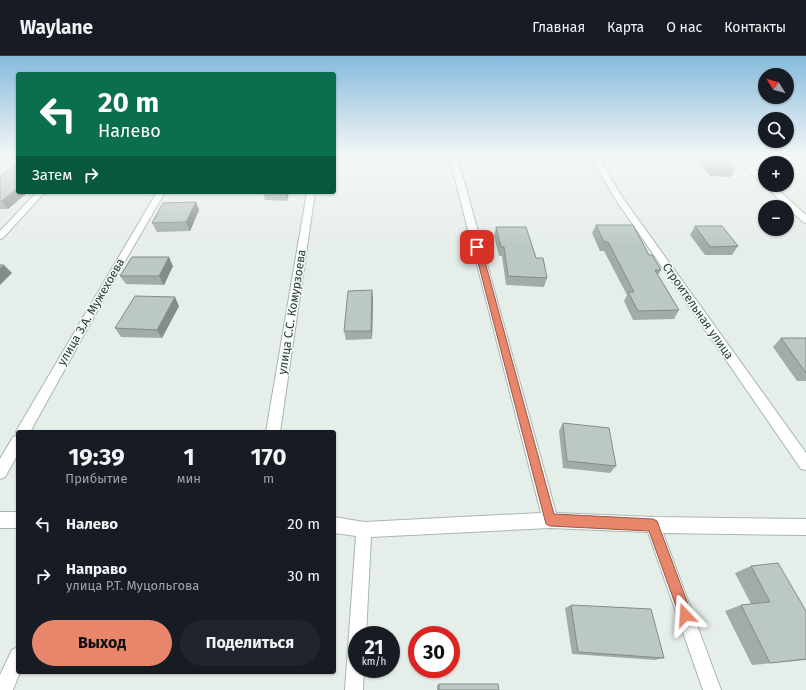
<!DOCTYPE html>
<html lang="ru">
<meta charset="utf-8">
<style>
:root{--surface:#171b24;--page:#20242c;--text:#f1f3f6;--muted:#9ea1a6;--line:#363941;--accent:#e7866b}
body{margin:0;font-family:"Fira Sans",sans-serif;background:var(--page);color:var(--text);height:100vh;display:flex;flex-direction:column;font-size:15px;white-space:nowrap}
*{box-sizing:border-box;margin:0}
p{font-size:13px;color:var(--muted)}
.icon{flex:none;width:22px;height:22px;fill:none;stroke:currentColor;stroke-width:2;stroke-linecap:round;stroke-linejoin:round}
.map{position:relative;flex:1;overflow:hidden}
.side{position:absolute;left:16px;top:374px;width:320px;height:244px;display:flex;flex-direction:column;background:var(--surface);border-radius:4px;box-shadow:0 1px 3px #0004}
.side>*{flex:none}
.banner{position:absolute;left:16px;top:16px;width:320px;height:122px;border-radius:4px;box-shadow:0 1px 3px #0004;background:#0b6e4f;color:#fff;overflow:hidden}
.needle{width:26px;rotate:307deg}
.buttons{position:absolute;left:758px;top:12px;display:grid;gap:8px}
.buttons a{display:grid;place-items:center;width:36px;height:36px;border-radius:50%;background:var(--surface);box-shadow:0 1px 3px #0004;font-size:20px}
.speed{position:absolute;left:348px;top:570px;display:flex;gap:8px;font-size:20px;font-weight:700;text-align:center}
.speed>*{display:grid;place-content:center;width:52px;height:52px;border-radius:50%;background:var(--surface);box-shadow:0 1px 3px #0004;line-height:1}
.speed small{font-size:10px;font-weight:400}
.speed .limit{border:6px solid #d22;background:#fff;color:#111}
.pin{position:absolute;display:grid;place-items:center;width:34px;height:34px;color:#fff;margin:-17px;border-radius:8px;box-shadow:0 2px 6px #0006}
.me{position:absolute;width:44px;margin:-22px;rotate:340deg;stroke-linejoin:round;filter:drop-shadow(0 0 3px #0008)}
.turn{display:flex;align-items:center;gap:14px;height:84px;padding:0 16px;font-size:18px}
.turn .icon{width:52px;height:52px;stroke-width:2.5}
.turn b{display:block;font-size:28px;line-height:34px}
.then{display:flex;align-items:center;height:38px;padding:0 16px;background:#0003;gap:8px;font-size:15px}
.eta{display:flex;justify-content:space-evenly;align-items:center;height:68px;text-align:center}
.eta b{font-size:24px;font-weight:700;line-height:28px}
.button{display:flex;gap:8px;margin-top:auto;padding:8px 16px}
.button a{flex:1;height:46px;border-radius:24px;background:var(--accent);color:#111;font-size:16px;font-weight:700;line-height:46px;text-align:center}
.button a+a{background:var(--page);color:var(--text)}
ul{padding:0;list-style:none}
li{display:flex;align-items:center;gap:12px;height:52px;padding:0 16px}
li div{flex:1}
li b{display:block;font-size:15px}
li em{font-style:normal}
header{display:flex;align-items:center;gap:24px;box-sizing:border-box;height:56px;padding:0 20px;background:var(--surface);border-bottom:1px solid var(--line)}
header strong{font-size:19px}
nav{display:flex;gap:22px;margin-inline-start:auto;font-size:14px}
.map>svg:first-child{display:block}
</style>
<header>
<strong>Waylane</strong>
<nav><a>Главная</a><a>Карта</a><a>О нас</a><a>Контакты</a></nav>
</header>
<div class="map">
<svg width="806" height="634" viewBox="0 0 806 634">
<rect width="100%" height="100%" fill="#e6eeea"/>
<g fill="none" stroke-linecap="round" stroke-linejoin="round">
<defs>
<path id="minor" d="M449,100H457L556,457L653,461L806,463V479L663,477L721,634H703L648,476L550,472L371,481L366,579H357V613H364L363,634H345L356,480L334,477V461L364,466L541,457Z
M590,100H598L622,141L806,397V414L801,413L614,141Z
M733,100H741L765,122V129H773L806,159V167L803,166Z
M37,136H45L3,182L0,183V175Z
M157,136H165L117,219L30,376H18V398L5,421L0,423V403L13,381L18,379L16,376L18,372Z
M307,136H315L280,376H266Z
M0,456H18V472H0Z
M18,591V616H20L13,634H0V619L12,594Z"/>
</defs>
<use href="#minor" stroke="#a9b6b1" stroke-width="2"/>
<use href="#minor" fill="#fff" fill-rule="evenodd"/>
</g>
<path fill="#a1aca8" d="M388,100H418V102H388Z
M694,100H725L736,112L731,121L710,120Z
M0,121L18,136H28L8,153H0Z
M289,136L287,145L265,144L263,137Z
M196,146L199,154L190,175L157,176L152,167Z
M596,169L649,199L661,214L658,219L679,254L674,263L633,264L624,245L627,239L604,195H600L592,177Z
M695,170L738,190L732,199H705L690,179Z
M496,171L536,202L547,222L544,231L506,229L502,200H499L494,180Z
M173,210L164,229L126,228L120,220Z
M372,234L373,243L372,283L346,284L344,275Z
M179,250L162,282L121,281L115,272Z
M781,282H806V325H797L773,291Z
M563,367L616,410L610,417L563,412L559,375Z
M751,510L806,555V604L752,609L725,555L741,549L751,548L735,517Z
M571,549L664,602L655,604L572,598L565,552Z
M439,628L499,634H437V629Z"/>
<path fill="#838c88" d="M18,131V136H28L8,153L2,145Z
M286,136H289L287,145L285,138Z
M196,146L199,154L190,175L186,166Z
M169,201L173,210L164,229L159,220Z
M4,209L12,217L0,229V213Z
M372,234L373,243L372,283L371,275Z
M175,241L179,250L162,282L157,274Z"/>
<path fill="#bbc8c3" stroke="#838c88" d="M705,100H725L736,112H714Z
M16,109H18V131L2,145H0V121Z
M264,136H286L285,138L263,137Z
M196,146L186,166L152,167L163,147Z
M596,169H633L649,199H652L661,214H655L679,254L638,255L628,236H634L608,186H604Z
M695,170H722L738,190L710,191Z
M496,171H526L536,202H543L547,222L508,220L504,191H501Z
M132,201H169L159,220H120Z
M0,209H4L0,213Z
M372,234L371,275H344L348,235Z
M135,240L175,241L157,274L115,272Z
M781,282H806V317Z
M563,367L609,372L616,410L567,405Z
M778,507L806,555V603L770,607L741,549L770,546L751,510Z
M571,549L651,553L664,602L578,596Z
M439,628H498L499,634H439Z"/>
<linearGradient id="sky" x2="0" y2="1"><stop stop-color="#86bbdd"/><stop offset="0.53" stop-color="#f4f7f6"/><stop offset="1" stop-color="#f4f7f6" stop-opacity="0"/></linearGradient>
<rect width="806" height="189" fill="url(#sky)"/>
<path fill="#e7866b" stroke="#965746" d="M477,189L481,191L554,458L653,463L657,465L692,559L690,564L685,566L681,564L649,475L550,470L546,468L474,191Z"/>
<g text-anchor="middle" stroke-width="3" stroke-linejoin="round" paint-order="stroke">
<g font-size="12" fill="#263f37" stroke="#f7faf8">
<text transform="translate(698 255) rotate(55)" y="4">Строительная улица</text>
<text transform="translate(91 256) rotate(-60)" y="4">улица З.А. Мужехоева</text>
<text transform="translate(292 256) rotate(-81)" y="4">улица С.С. Комурзоева</text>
</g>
</g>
</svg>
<div class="buttons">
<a><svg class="needle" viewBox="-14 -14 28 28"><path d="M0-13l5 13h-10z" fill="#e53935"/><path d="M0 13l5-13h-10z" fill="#9ea1a6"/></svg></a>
<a><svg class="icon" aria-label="search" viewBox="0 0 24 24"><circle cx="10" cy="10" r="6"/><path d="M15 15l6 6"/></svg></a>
<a>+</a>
<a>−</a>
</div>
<div class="speed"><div>21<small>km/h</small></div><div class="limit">30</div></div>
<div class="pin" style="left:477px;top:191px;background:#d93025"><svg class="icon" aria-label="arrive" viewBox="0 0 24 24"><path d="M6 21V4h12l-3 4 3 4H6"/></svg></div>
<svg class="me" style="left:685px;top:559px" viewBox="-20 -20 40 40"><path d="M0-17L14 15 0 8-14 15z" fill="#e7866b" stroke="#fff" stroke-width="4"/></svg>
<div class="banner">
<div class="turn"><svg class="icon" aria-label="left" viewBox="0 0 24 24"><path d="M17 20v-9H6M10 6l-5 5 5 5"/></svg><div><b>20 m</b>Налево</div></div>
<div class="then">Затем<svg class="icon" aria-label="right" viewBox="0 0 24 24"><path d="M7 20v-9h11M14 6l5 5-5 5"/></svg></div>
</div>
<section class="side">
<div class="eta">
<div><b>19:39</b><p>Прибытие</p></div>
<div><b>1</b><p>мин</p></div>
<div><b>170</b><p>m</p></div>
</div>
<ul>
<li><svg class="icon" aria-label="left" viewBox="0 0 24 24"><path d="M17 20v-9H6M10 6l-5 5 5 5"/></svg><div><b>Налево</b></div><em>20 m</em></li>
<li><svg class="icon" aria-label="right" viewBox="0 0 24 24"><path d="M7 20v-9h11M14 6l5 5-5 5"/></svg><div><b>Направо</b><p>улица Р.Т. Муцольгова</p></div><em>30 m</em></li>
</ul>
<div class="button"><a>Выход</a><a>Поделиться</a></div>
</section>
</div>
